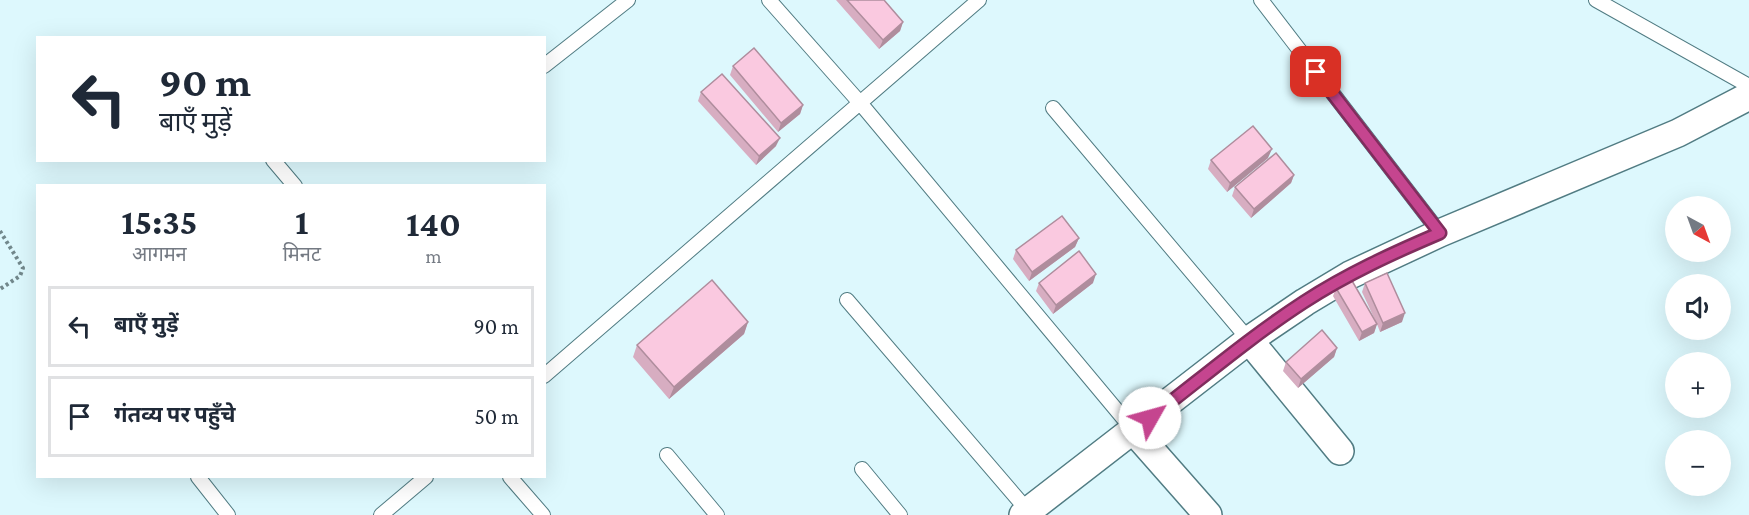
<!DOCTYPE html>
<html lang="hi">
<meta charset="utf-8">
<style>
:root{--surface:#fff;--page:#f6f6f7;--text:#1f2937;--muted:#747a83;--line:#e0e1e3}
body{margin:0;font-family:"Crimson Pro","Noto Sans Devanagari",serif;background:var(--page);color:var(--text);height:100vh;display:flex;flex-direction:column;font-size:22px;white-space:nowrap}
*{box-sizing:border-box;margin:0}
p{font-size:20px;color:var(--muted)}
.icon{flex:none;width:33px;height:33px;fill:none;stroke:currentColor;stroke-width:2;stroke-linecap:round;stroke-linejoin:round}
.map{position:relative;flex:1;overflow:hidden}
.drawer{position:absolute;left:36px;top:184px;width:510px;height:294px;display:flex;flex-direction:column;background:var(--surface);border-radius:0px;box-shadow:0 6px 24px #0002}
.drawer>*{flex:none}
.top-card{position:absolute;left:36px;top:36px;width:510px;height:126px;border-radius:0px;box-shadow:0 6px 24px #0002;background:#fff;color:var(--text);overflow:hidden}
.needle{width:39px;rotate:139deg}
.buttons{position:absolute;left:1665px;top:196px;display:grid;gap:12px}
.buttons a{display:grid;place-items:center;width:66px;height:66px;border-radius:50%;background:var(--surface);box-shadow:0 6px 24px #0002;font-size:30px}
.pin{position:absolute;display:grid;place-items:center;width:51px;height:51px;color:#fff;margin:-26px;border-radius:12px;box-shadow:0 3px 9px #0006}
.me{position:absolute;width:66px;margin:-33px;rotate:52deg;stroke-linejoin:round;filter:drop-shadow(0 0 4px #0008)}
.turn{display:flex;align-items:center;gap:21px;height:126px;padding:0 24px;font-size:27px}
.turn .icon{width:78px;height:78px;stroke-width:2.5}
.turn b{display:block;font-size:42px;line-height:51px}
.eta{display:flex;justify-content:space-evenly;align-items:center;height:102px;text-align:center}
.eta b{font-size:36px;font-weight:700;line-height:42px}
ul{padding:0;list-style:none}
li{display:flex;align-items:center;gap:18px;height:81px;margin:0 12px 9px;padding:0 12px;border:3px solid var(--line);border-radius:0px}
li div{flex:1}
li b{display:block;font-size:22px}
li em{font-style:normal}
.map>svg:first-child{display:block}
</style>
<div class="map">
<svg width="1749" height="515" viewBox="0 0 1749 515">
<rect width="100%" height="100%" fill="#ddf8fd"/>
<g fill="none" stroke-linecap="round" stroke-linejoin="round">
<defs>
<path id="service" d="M769,0L861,104L1134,431
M1261,0L1440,233
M1596,0L1749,86
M544,66L628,0
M1053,108L1249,340
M273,160L295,186
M847,300L1028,511
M544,376L979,0
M667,455L717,515
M862,469L900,515
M198,477L228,515
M510,477L543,515
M381,515L426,477"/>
<path id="minor" d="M1249,340L1340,451
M1134,431L1208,515
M1023,515L1249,340L1305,302L1350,275L1440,233L1678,133L1749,96"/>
</defs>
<use href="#service" stroke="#517c83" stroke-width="16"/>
<use href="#minor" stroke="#517c83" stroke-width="30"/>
<path stroke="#72888c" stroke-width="4" stroke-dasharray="3 3" stroke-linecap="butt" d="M0,231L23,268L20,276L0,289"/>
<use href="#service" stroke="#fff" stroke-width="14"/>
<use href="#minor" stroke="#fff" stroke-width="27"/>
</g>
<path fill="#d7adc1" d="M836,0H884L903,22L900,31L879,49Z
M733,66L803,105L800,114L778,132L730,75Z
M701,92L776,146L756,165L698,101Z
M1268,158L1227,192L1208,169L1211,160Z
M1294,175L1291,183L1251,218L1232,196L1235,187Z
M1079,238L1075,247L1029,281L1013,259L1016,250Z
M1039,283H1093L1053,314L1036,291Z
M1365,283L1402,322L1380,332L1377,324L1374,333L1359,341L1333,296L1336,288L1375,320L1362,292Z
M748,322L744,334L669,399L633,357L637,345Z
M1337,348L1334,357L1298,388L1283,371L1286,362Z"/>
<path fill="#af8d9d" d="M903,22L900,31L879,49L883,40Z
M803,105L800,114L778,132L781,123Z
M780,138L776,146L756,165L759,156Z
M1272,149L1268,158L1227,192L1230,183Z
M1294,175L1291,183L1251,218L1254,209Z
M1079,238L1075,247L1029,281L1032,272Z
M1096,274L1093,283L1053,314L1056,305Z
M1405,313L1402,322L1380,332L1383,323Z
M748,322L744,334L669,399L674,387Z
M1377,324L1374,333L1359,341L1362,332Z
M1337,348L1334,357L1298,388L1301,379Z"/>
<path fill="#fac9e0" stroke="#af8d9d" stroke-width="1.5" d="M847,0H884L903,22L883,40Z
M754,48L803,105L781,123L733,66Z
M722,74L780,138L759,156L701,92Z
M1253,126L1272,149L1230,183L1211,160Z
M1276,153L1294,175L1254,209L1235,187Z
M1062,216L1079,238L1032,272L1016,250Z
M1079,251L1096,274L1056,305L1039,283Z
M1387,273L1405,313L1383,323L1365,283Z
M1351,279L1377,324L1362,332L1336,288Z
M712,280L748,322L674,387L637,345Z
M1322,330L1337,348L1301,379L1286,362Z"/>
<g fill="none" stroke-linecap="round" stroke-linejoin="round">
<defs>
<path id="route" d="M1150,418C1201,379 1250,337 1304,302C1347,274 1393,253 1440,233L1316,72"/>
</defs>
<use href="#route" stroke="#802d5d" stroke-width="15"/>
<use href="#route" stroke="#c5458f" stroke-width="10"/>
</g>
</svg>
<div class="buttons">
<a><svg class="needle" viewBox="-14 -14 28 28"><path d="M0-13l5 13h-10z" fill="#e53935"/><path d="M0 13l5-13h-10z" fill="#747a83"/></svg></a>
<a><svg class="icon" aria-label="sound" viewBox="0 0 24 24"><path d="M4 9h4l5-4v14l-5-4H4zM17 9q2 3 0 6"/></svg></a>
<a>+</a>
<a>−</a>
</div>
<div class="pin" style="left:1316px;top:72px;background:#d93025"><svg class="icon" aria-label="arrive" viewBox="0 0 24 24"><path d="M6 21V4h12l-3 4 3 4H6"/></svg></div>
<svg class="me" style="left:1150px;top:418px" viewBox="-20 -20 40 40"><circle r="19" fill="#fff"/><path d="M0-13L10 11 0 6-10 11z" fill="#c5458f"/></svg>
<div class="top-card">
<div class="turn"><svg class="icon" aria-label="left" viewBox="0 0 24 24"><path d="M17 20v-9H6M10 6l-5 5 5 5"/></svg><div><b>90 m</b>बाएँ मुड़ें</div></div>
</div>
<section class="drawer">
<div class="eta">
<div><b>15:35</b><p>आगमन</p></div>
<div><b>1</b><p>मिनट</p></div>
<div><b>140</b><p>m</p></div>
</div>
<ul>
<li><svg class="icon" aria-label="left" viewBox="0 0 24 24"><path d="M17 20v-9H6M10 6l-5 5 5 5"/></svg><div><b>बाएँ मुड़ें</b></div><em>90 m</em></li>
<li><svg class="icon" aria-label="arrive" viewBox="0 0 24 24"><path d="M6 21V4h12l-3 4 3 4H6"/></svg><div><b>गंतव्य पर पहुँचे</b></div><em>50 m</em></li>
</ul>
</section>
</div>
